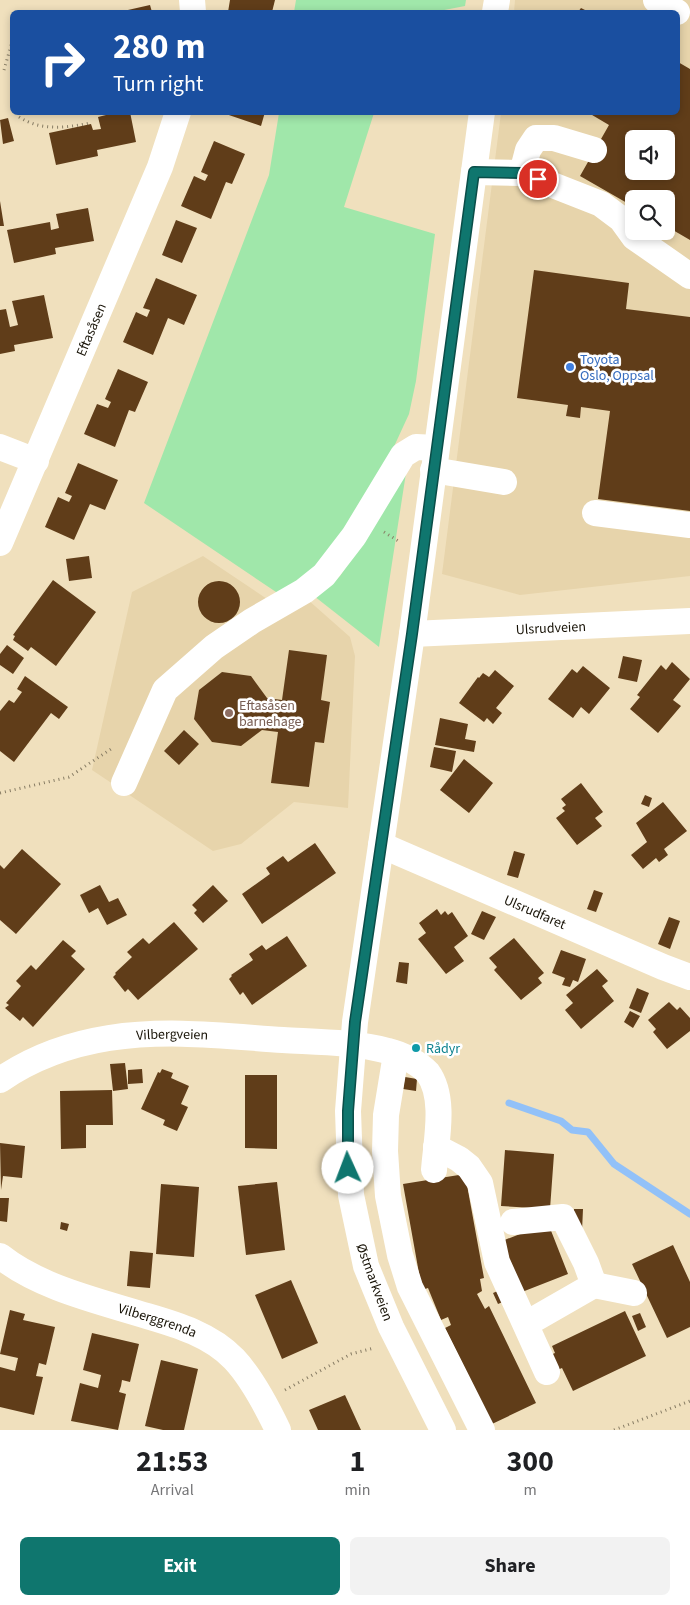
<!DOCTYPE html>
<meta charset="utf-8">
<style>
:root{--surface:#fff;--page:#f2f2f2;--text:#202124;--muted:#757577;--accent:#0f766e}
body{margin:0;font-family:"Source Sans 3",sans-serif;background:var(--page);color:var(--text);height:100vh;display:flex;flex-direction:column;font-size:19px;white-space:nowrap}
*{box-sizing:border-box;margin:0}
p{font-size:16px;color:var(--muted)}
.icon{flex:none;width:28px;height:28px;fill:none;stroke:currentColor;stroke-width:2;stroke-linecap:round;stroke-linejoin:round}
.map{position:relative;height:1430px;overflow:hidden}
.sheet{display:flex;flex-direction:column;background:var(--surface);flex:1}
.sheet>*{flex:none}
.hud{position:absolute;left:10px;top:10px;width:670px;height:105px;border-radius:8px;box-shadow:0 2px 8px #0003;background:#1a4fa0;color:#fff;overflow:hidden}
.controls{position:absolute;left:625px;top:130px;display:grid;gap:10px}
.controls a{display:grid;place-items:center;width:50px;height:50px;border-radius:8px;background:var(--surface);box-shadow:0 2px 8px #0003;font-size:25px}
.pin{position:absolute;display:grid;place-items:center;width:42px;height:42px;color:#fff;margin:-21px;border:2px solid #fff;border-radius:50%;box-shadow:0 1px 5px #0007}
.me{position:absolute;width:55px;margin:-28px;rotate:358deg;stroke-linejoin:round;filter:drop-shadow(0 0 4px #0008)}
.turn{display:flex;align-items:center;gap:18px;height:105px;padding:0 20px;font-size:22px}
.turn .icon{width:65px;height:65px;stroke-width:2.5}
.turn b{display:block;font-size:35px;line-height:42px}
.eta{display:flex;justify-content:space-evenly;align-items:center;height:85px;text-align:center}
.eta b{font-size:30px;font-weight:700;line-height:35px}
.cta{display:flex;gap:10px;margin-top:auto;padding:10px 20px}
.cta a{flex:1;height:58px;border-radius:8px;background:var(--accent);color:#fff;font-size:20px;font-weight:700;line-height:58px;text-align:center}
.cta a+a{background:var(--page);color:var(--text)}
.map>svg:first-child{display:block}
</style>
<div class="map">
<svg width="690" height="1430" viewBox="0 0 690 1430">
<rect width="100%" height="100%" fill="#f0e0bd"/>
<path fill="#e7d4ab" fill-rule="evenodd" d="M515,0H690V576L520,595L442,574L501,113L678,112V12H514ZM634,139H666V171H634ZM634,199H666V231H634Z
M203,556L285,611L307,599L350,637L355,656L348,808L294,802L241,844L213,851L92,770L132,592Z"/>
<path fill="#a0e7aa" d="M296,0H466L465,6L434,12H294Z
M279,113H374L344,207L435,234L416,381L409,414L391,453L345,527L312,573L279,594L144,503L269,175Z
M406,473L379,647L314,596L340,576Z"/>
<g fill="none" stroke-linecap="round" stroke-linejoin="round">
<path stroke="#92c1f8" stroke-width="7" d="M509,1103L561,1121L572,1130L588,1132L614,1164L690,1214"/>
</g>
<path fill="#603d19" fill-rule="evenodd" d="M230,0H275L272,12H228Z
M150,5L152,12H119Z
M581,8L589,12H578Z
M678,62L690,69V240L666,226V199H634V207L580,176L609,125L587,112H678ZM634,139H666V171H634Z
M118,112H130L136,142L97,150L98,156L56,165L49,133L91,124L93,130L101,129L98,117Z
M220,112H265L261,126Z
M8,118L14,141L3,144L0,120Z
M214,141L245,154L232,184L226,182L211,219L181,206L194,176L205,181L208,175L201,172Z
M0,201L4,226H0Z
M88,208L94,241L55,248L56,254L14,263L7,230L50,222L51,230L59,228L56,214Z
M176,220L197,228L182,263L162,255Z
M534,270L629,283L626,309L690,317V511L598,499L610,411L581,407L580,418L566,416L568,405L517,398Z
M156,278L197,295L184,325L168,318L153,355L123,342L136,312L147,317L150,310L143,308Z
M44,295L53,338L14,345L15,351L0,354V310L6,309L10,327L18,325L12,301Z
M118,369L148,382L135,412L129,410L115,447L84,434L97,404L108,408L111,402L105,399Z
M78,463L118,480L105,510L90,504L74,540L45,527L58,497L69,502L72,496L65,493Z
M89,556L92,578L69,581L66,559Z
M53,580L96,612L56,666L31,647L28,651L13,640L15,636L13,635Z
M198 602a21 21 0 1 1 42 0a21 21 0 1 1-42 0Z
M7,645L24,658L13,674L0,665V654Z
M289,650L327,655L321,700L330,702L324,743L315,742L309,787L271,783L278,732L262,730L241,746L212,742L194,719L199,690L222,672L251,676L267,698L282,700Z
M623,656L642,660L637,682L618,678Z
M672,662L690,679L673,700L681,706L658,733L630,709L640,697L637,695L661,665L666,670Z
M583,666L610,688L589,714L581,707L573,718L548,699L572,669L577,673Z
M495,670L514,686L496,708L502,713L493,724L487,718L484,722L459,703L478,677L479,678L483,673L489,677Z
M25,676L68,707L59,719L51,713L14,762L0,751V711L9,700L14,703L22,692L17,689Z
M440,718L468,724L465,739L476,741L474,752L435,745Z
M184,730L199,744L179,765L164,751Z
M434,747L456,751L452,772L430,767Z
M464,759L493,783L469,813L440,790Z
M581,783L603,812L595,818L602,826L577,845L556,818L565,811L562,808L566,805L561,799Z
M645,795L652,798L649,807L641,804Z
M663,802L687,831L664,849L668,855L659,862L656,858L643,869L631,855L647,842L636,823Z
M315,843L336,873L262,924L242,894L270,874L266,868L283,856L288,862Z
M22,849L61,884L16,934L0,920V865L4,869Z
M514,851L525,854L518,878L507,875Z
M100,885L109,902L118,898L127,915L107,925L98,908L89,913L80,895Z
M213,885L228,901L203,923L194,913L197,910L192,905Z
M594,890L603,893L596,912L587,909Z
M437,909L441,915L445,911L448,915L452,912L468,936L454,947L464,961L446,974L418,939L426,933L419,923Z
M482,911L496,917L484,940L471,934Z
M669,917L680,921L670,949L658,944Z
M174,922L198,949L138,1000L128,989L125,992L113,977L116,974L115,973L132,957L127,952L143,938L149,944Z
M287,936L307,966L252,1005L243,992L240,995L229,979L232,976L231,975L253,960L249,954L262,945L266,950Z
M514,938L544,973L538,978L542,983L521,1000L494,970L497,967L489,958Z
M63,940L76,951L71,956L85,969L33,1027L23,1017L20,1021L5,1008L9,1005L6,1003L21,986L16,981L31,965L36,970Z
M561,950L586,959L578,982L573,980L570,987L562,985L565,978L552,973Z
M399,962L409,963L407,984L396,982Z
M597,969L608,981L602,986L614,1001L581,1029L565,1010L573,1003L566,995Z
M637,988L649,993L641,1013L629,1008Z
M669,1002L677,1010L680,1007L690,1018V1031L667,1049L653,1032L656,1029L648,1020Z
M630,1011L640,1016L633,1028L624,1022Z
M125,1063L128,1089L113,1091L110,1064Z
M142,1069L143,1083L128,1084V1070Z
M162,1069L173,1073L171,1078L189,1086L181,1104L188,1107L177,1131L163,1125L165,1120L141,1109L158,1072L160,1073Z
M245,1075H277V1149L245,1148Z
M405,1077L417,1079L416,1091L403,1089Z
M112,1090L113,1125H86V1148L61,1149L60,1091Z
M0,1143L25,1146L22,1178L3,1176L1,1190Z
M505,1150L554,1154L550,1209L501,1206Z
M465,1174L484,1278L480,1279L482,1291L477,1294L485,1309L489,1306L536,1403L492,1424L445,1328L451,1325L448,1317L441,1320L428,1288L422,1290L403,1184Z
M277,1182L285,1250L246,1255L238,1186Z
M161,1184L199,1187L194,1257L156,1254Z
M0,1198H9L7,1222L0,1221Z
M574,1209H583L582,1231L573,1230Z
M61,1222L69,1224L67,1231L60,1229Z
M548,1223L568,1274L522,1292L502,1241Z
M673,1245L690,1282V1327L667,1338L632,1264Z
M130,1251L153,1253L150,1288L127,1286Z
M291,1280L318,1343L282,1359L255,1295Z
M500,1290L505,1301L498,1304L493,1293Z
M10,1310L25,1314L23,1320L55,1327L46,1365L39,1363L36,1376L43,1377L34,1415L0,1407V1367L15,1371L18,1358L0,1354Z
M625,1311L646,1356L573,1391L562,1368L555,1371L548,1356L555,1353L552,1346Z
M640,1313L646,1327L638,1331L632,1316Z
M92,1333L139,1344L130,1382L122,1380L121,1386L119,1392L126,1394L118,1430L71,1421L80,1383L98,1388L101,1375L83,1370Z
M161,1360L198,1369L184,1430H163L145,1426Z
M345,1395L361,1430H318L309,1410Z"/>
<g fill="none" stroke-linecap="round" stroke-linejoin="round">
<path stroke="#877c64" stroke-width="3" stroke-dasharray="1 4" stroke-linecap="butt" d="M4,70L12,42
M19,117C41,131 65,128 90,123
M384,532L400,542
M0,793L69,777L111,749
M285,1390L351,1354L374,1348
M614,1430L690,1401"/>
<g stroke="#fff" stroke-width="26">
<path d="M192,0L193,12"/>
<path d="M656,0L677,12"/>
<path d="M495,12L497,0"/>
<path d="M474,172L522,173L601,204L621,219L634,237L690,276"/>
<path d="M522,173L528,150L536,138H554L594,150"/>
<path d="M0,447L36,461"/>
<path d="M433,470L504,482"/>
<path d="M595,513L690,525"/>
<path id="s1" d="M0,543L160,167L178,112"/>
<path id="s2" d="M412,634L690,621"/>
<path d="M124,783L165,690L214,647L252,621L304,591L324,575L354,536L403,455L416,447L436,448"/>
<path id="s3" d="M381,845L663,967L690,977"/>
<path d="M396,1054L386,1115L385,1151L388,1196L400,1255L410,1287L482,1430"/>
<path id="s4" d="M0,1080C32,1058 71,1044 109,1038C168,1029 224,1036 283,1040C318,1042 355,1042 388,1051C401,1054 419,1063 428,1073C446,1098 436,1141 434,1170"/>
<path d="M436,1147L459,1159L469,1167L480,1183L497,1262L547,1372"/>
<path d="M513,1222L563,1217L586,1263L594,1285L526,1324"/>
<path id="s5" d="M0,1256C40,1288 99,1301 147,1316C178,1325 211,1335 234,1359C252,1378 267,1407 278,1430"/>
<path d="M594,1285L634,1293"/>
<path d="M443,1430L391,1327L366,1266L351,1195L348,1111L355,1022L412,634L482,112"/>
</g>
</g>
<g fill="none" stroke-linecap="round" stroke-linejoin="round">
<defs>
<path id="route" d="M348,1168V1111L355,1022L412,634L474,172L522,173L538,179"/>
</defs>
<use href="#route" stroke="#0a4d48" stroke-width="12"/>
<use href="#route" stroke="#0f766e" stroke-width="9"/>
</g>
<circle fill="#3f7fe0" stroke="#fff" stroke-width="2" cx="570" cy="367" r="5"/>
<circle fill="#8d6e63" stroke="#fff" stroke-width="2" cx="229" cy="713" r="5"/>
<circle fill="#0f9aa8" stroke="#fff" stroke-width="2" cx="416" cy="1048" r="5"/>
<g text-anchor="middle" stroke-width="5" stroke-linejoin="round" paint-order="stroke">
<g font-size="14" fill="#171206" stroke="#fff">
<text dy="5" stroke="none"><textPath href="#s1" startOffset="232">Eftasåsen</textPath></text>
<text dy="5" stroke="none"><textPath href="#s2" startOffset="139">Ulsrudveien</textPath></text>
<text dy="5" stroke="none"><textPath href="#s3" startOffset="168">Ulsrudfaret</textPath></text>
<text dy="5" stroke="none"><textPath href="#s4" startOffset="181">Vilbergveien</textPath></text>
<text transform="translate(375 1282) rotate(70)" y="5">Østmarkveien</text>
<text dy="5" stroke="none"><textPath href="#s5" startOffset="171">Vilberggrenda</textPath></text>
</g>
<g font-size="14" fill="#366cbe" stroke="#fff" text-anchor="start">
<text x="580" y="364">Toyota<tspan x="580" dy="16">Oslo, Oppsal</tspan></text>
</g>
<g font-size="14" fill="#785e54" stroke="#fff" text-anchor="start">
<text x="239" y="710">Eftasåsen<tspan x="239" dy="16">barnehage</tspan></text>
</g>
<g font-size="14" fill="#0d838f" stroke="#fff" text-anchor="start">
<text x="426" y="1053">Rådyr</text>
</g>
</g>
</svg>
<div class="controls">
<a><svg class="icon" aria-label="sound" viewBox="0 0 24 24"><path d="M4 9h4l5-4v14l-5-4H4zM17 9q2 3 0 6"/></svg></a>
<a><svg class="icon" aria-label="search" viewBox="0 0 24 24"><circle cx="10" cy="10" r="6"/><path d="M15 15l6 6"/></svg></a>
</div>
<div class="pin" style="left:538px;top:179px;background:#d93025"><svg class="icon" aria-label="arrive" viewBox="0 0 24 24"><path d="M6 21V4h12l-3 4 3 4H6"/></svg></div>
<svg class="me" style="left:348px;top:1168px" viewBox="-20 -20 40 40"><circle r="19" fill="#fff"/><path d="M0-13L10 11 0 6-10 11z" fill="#0f766e"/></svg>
<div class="hud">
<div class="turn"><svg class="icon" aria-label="right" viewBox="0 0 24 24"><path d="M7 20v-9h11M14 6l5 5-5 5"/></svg><div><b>280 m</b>Turn right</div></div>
</div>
</div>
<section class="sheet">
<div class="eta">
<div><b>21:53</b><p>Arrival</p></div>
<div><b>1</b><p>min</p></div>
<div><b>300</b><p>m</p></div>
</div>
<div class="cta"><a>Exit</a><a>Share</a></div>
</section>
